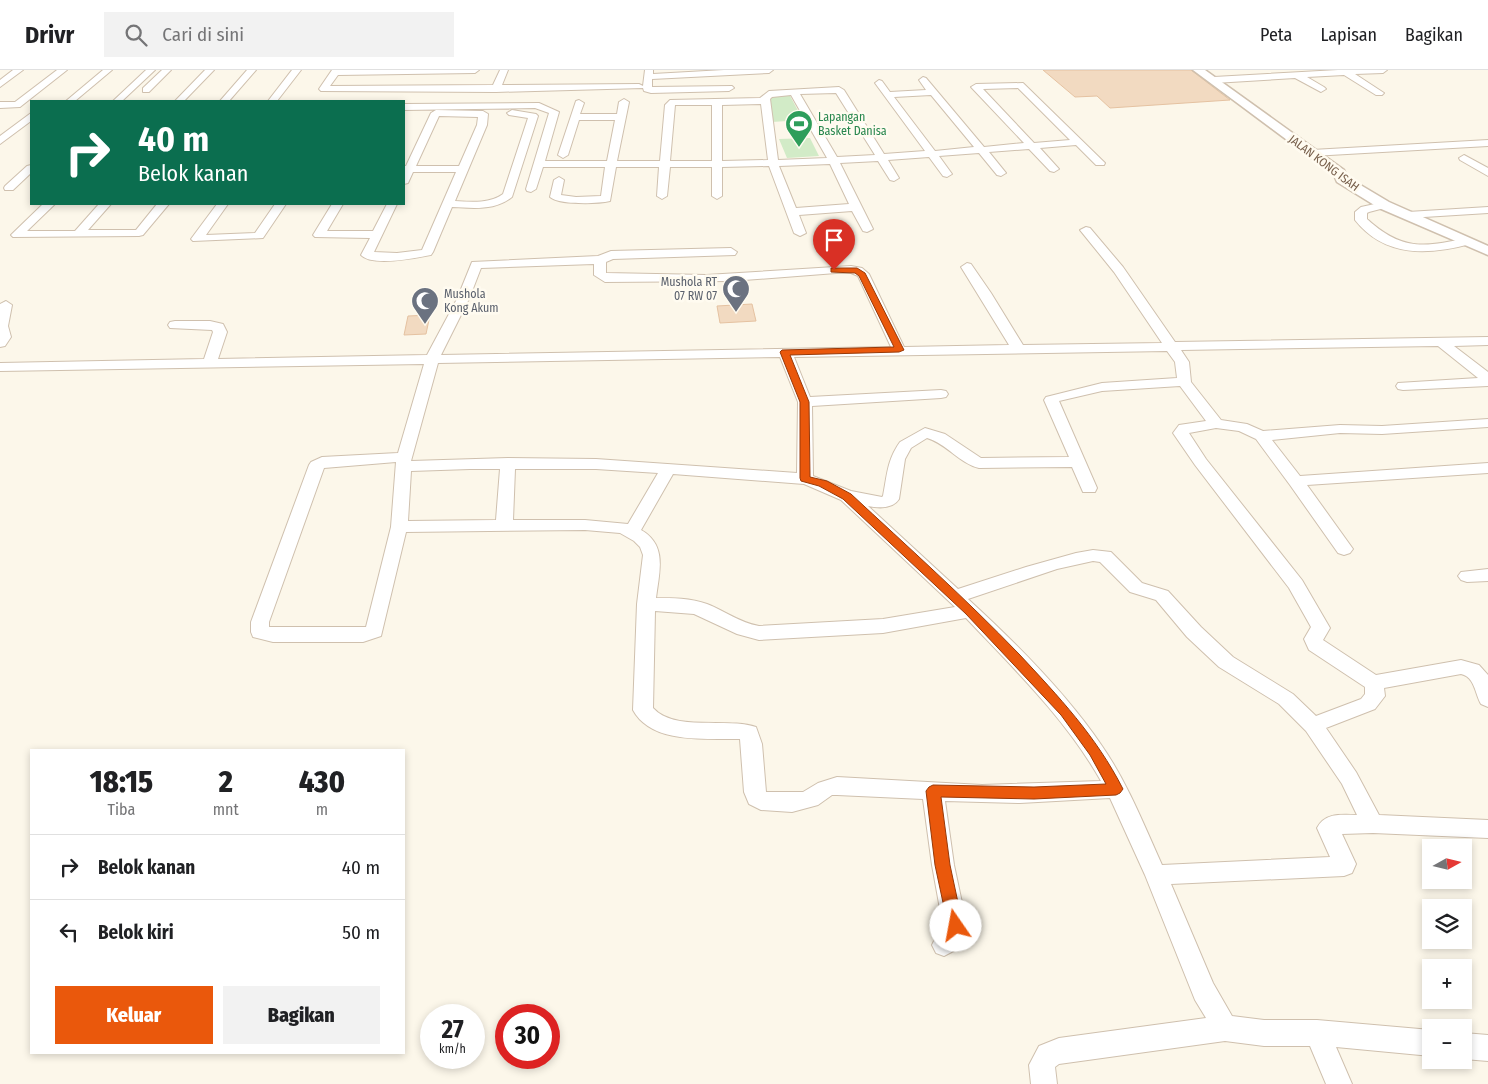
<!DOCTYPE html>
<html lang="id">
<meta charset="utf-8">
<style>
:root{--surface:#fff;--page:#f2f2f2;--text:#202124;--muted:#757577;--line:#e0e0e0;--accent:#ea580c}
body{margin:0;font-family:"Fira Sans Condensed",sans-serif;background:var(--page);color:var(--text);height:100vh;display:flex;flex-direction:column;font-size:19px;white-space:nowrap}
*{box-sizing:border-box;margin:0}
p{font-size:16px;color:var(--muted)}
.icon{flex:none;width:28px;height:28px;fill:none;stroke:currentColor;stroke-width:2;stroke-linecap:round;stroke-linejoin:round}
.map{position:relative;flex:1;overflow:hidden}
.sheet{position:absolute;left:30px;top:679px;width:375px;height:305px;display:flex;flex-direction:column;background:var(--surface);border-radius:0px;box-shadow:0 2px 8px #0003}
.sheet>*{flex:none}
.hud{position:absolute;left:30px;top:30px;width:375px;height:105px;border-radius:0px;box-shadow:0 2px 8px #0003;background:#0b6e4f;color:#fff;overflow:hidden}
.needle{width:32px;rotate:82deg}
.controls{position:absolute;left:1422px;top:769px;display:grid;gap:10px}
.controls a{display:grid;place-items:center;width:50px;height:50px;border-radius:0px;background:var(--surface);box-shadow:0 2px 8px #0003;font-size:25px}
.speed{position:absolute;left:420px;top:934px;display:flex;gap:10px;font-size:25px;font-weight:700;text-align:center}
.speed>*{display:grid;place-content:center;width:65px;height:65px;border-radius:50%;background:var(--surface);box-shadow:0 2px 8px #0003;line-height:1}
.speed small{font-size:12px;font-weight:400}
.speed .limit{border:8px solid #d22;background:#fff;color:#111}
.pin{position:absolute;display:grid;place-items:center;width:42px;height:42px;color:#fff;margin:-51px -21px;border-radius:50% 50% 50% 0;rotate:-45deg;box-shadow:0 0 5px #0007}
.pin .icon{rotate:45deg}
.me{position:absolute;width:55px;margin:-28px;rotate:348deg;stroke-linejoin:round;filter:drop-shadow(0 0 4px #0008)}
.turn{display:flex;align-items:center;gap:18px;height:105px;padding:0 25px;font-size:22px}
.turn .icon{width:65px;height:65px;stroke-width:2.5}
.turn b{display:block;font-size:35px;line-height:42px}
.eta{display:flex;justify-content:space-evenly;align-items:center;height:85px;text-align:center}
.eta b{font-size:30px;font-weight:800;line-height:35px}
.primary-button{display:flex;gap:10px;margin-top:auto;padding:10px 25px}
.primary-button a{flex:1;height:58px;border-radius:0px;background:var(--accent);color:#fff;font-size:20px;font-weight:800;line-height:58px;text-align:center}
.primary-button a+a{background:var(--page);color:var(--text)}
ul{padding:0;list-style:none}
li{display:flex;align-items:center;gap:15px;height:65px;padding:0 25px;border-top:1px solid var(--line)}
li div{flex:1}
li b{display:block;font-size:19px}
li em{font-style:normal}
header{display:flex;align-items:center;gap:30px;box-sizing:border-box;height:70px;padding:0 25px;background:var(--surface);border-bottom:1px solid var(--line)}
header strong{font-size:24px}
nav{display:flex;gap:28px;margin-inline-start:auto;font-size:18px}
.search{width:350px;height:45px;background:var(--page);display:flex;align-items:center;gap:12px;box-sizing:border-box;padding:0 18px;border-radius:0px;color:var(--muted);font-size:19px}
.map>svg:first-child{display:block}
</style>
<header>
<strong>Drivr</strong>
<div class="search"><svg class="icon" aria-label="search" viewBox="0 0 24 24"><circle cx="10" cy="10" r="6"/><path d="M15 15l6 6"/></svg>Cari di sini</div>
<nav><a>Peta</a><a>Lapisan</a><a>Bagikan</a></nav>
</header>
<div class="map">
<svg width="1488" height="1014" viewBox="0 0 1488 1014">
<rect width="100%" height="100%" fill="#fcf7ea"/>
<path fill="#d2ebc7" d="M789,24L803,50L772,52L770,26Z
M810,68L819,86L787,88L779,69Z"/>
<path fill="#f2dac1" stroke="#e5c2a1" d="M1043,0H1191L1230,30L1110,38L1097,26L1075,27Z
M752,234L756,251L720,253L717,236Z
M430,245L426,264L404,265L408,246Z"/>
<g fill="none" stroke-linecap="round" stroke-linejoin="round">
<defs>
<path id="minor" d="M13,0H23L0,17V10Z
M57,0H67L20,37L0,38V32H15Z
M103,0H112L75,31H66Z
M146,0H155L122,31H113Z
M162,0H171L149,22H143V18Z
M205,0H214L184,31H175Z
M247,0H256L229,31H220Z
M292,0H301L277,31H268Z
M332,0H479L475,3L338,5L330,16L493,15L500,0H508L502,15L639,14L643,16L645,0H653V4L724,0H773L769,3L652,9V17L732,16L734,18L729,21L651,23L644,21L643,18L496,22L321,21L319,19Z
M1338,0H1387L1383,3L1355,4L1384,23L1382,25H1376L1344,5L1307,7L1324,17L1326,19L1321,22L1295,8L1214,13L1210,10L1214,7Z
M923,7L926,8L984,77L1024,73L971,17L976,14L1023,13L1105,93L1104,95H1096L1076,75L1040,78L1059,99L1054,102L1050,101L1029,79L989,82L1006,103L1001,106L997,105L979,83L939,86L952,104L947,107L943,106L929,87L888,90L899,108L894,111L890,110L878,91L840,93L873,159L867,162L863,161L852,141L799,145L806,163L800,166L794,163L769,96L722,97V126L717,129L712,126V97H670L667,126L662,129L657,126L659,97H616L610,131C597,134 559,135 550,127L554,110L559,107L564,110L561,125L576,127L601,126L605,97H543L536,119L531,122L527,121L526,119L549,43L535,38L404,40V34L539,33L559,42L545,91H607L615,50H579L568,85L563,88L558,85L576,31L579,30L584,33L580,44H617L619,32L624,29L629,32L617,91H660L665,35L670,30L760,28L769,21L839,17L844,20L884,84L925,81L875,13L879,10L882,11L890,22L926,20L919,10ZM1018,18L1070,70L1034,73L983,19ZM836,23L875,85L837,87L800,24ZM791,25L827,88L778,90L770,29L772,27ZM931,25L974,77L935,81L894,27ZM761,34L768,90L722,91V35ZM675,35H712V91H670ZM830,94L849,134L796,138L779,96Z
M436,40L483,41L488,44L487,55L455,131C471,132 489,134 503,124L528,48L509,45L507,43L512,40L536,44L538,46L512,127C494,141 473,138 452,137L433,182L431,185C416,188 372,197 361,185L370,168L315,167L313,165L332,134H343L327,161H373L387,134H397L374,182L397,183L422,180L456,102H413L408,113L404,114V96H406L431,43ZM439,46L478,47L477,55L459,96H416Z
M31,43V51L0,74V66Z
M1488,70V76L1312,86L1307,83L1312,80Z
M1464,85L1488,98V106L1460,90L1459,88Z
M31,95V103L13,120H5L4,118L5,116L27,96Z
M1384,132L1390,135L1388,137L1369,142L1367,143V149C1401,180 1423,178 1466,168L1472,172L1470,174C1429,185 1385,188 1355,150V142L1361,137Z
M43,134H55L27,161H75L99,134H111L88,160H136L157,134H169L143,165L139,166L13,167L11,165L13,163Z
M217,134H228L206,165L255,163L275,134H286L263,168L193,171L191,169Z
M1488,137V143L1408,148L1402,145L1408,142Z
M1086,157L1090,158L1123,197L1175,272L1488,267V275L1454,276L1488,302V316L1403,320L1398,319L1396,316L1398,313L1478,308L1438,276L1181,280L1189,292L1191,312L1221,350L1247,354L1263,361L1340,355L1382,356L1488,349V357L1382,364L1340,363L1272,370L1300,406L1488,393V403L1307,415L1353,479L1350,483L1344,485L1338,483L1290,415L1256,369L1239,361L1216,358L1189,363L1206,389L1302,510L1330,558L1323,570L1376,605L1461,590L1479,595L1488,605V637L1481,634C1475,624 1475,607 1461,604L1384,618L1385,626L1375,639L1326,658L1356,702L1379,745L1488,750V768L1373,763L1342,764L1356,794L1352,803L1344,806L1171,814L1213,913L1232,946L1264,950H1317L1431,960V986L1336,977L1352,1014H1326L1310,976H1264L1225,971L1059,994L1055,997L1057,1014H1031L1029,995L1039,976L1059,968L1206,948L1195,930L1145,805L1110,728L1020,733L945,731L954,795L968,861L961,877L944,886L936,883L932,875L936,867L944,861L932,795L923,729L837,725H832L818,735L792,742L761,740L749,734L744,722L740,669C707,668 652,675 633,640L637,534L643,485L640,477L634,471L620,463L585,460L406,462L381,566L363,572H273L253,567L251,562V552L309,395L311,392L322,387L398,383L424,294L0,301V293L204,289L213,262L212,260L170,258L168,255L170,252L175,251H210L223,254L227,262L218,289L427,285L457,229L472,192L598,186L611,181L731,178L737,182L735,185L613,189L606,192V203L706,205L851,196L862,198L869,204L904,277L1009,275L961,197L967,193L971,194L991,223L1023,275L1162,273L1114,202L1080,160ZM594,194V205L605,212L731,211L836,203H851L858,206L891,277L441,285L469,229L481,198ZM1167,281L1175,292L1177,308L1102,313L1046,327L1044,330L1069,387L981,388L945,364L925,358L900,372C887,390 887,406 883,426L882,427L851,421L813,406L812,336L941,328L946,327L948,324L946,321L941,320L810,327L794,287ZM780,287L798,332L797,403L596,389L508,388L411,391L438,293ZM1180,316L1206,351L1179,355L1173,363L1195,395L1289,518L1311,557L1304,569L1309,580L1365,617V624L1361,629L1316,646L1293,624L1233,587L1201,557L1168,521L1142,513L1111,482L1093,480L1076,483L1026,497L958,519L868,436C878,438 893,439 899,429L905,389L911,378L927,368C947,374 959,393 979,398L1072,397L1083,422H1095L1097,418L1059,331L1102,321ZM396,392L391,457L366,557H269V552L324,398ZM470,399H500L496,450L408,451L411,401ZM515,399H596L658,403L628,454L585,450H513ZM673,404L804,414L841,430L955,537L883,549L759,556C740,553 725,541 707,534C690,528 673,528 656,528C659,503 668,475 641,460ZM1093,491L1100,492L1130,522L1156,530L1187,567L1219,597L1279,634L1306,661L1342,714L1357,745C1342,745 1325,742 1317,758L1330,787L1162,795C1144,755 1127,712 1102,676C1067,624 1015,572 968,529L1057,499ZM655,541L694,544L737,564L759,570L883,563L966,548C1015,600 1066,649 1101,711L982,715L837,707L818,713L803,722H766L762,674L756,657C727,647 674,662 653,638Z
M6,231L12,235L8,256L11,267L5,276L0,277V234Z
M1488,499V511L1467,512L1461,510L1458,506L1461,502Z
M1464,963L1488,965V991L1464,989Z"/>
<path id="tertiary" d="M1193,0H1205L1344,100L1347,107L1389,132L1488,176V185L1379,138L1337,112L1334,105Z"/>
</defs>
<use href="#minor" stroke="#cfc0ae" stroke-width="2"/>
<use href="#tertiary" stroke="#cfc0ae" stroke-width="3"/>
<use href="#minor" fill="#fff" fill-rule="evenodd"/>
<use href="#tertiary" fill="#fff" fill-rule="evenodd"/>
</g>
<path fill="#ea580c" stroke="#983908" d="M831,198H857L865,203L904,280L899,282L790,285L809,332L810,407L827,411L851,424C908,477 965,528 1019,584C1059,627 1096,666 1123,719L1120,723L1116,725L1034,729L941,727L950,795L963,856L961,862L956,864L950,862L948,856L935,795L926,721L929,717L933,715L1034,717L1106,714L1090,685L1061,645L966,544L843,429L819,416L801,411L800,408V332L780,282L782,280L894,277L859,206L855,203L831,202Z"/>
<defs>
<symbol id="stadium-pin" viewBox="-11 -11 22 30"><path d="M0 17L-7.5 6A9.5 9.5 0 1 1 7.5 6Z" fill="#2e9e5b" stroke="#fffbf0"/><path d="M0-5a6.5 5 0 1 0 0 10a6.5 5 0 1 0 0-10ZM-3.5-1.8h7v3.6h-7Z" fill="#fff"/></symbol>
<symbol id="mosque-pin" viewBox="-11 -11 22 30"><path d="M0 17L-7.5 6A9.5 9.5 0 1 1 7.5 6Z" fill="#6b7280" stroke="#fffbf0"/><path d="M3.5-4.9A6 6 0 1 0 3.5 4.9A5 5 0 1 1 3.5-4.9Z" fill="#fff"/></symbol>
</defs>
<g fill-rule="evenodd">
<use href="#stadium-pin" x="783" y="38" width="32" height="43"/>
<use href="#mosque-pin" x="720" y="203" width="32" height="43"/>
<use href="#mosque-pin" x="409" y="215" width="32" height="43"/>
</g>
<g text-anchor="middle" stroke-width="5" stroke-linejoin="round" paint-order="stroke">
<g font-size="12" fill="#27864d" stroke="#fffbf0" text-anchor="start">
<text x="818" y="51">Lapangan<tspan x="818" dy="14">Basket Danisa</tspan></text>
</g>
<g font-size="12" fill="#78604c" stroke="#fffbf0">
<text transform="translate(1324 93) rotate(37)" y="4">JALAN KONG ISAH</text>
</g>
<g font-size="12" fill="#5b616d" stroke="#fffbf0" text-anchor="end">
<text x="717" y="216">Mushola RT<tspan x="717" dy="14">07 RW 07</tspan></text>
<text x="444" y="228" text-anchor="start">Mushola<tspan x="444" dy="14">Kong Akum</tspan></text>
</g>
</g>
</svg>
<div class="controls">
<a><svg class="needle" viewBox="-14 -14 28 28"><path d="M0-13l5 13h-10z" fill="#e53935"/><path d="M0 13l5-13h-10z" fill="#757577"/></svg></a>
<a><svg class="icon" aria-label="layers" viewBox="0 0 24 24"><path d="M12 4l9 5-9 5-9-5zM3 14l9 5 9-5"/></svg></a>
<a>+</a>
<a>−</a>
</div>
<div class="speed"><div>27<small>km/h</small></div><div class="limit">30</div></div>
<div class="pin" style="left:834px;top:200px;background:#d93025"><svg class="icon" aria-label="arrive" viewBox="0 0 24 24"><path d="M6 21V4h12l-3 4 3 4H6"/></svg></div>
<svg class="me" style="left:956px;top:856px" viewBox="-20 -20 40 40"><circle r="19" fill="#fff"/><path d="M0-13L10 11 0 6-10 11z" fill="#ea580c"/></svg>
<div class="hud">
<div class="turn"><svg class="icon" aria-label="right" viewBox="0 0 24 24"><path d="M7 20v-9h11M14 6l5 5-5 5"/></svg><div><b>40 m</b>Belok kanan</div></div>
</div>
<section class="sheet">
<div class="eta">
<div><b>18:15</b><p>Tiba</p></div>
<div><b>2</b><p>mnt</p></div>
<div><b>430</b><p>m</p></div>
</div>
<ul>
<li><svg class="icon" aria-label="right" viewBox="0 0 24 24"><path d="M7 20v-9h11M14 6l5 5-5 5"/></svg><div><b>Belok kanan</b></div><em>40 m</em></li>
<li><svg class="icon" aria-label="left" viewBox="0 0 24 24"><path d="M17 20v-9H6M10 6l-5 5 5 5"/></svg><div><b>Belok kiri</b></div><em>50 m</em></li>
</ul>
<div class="primary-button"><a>Keluar</a><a>Bagikan</a></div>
</section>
</div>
